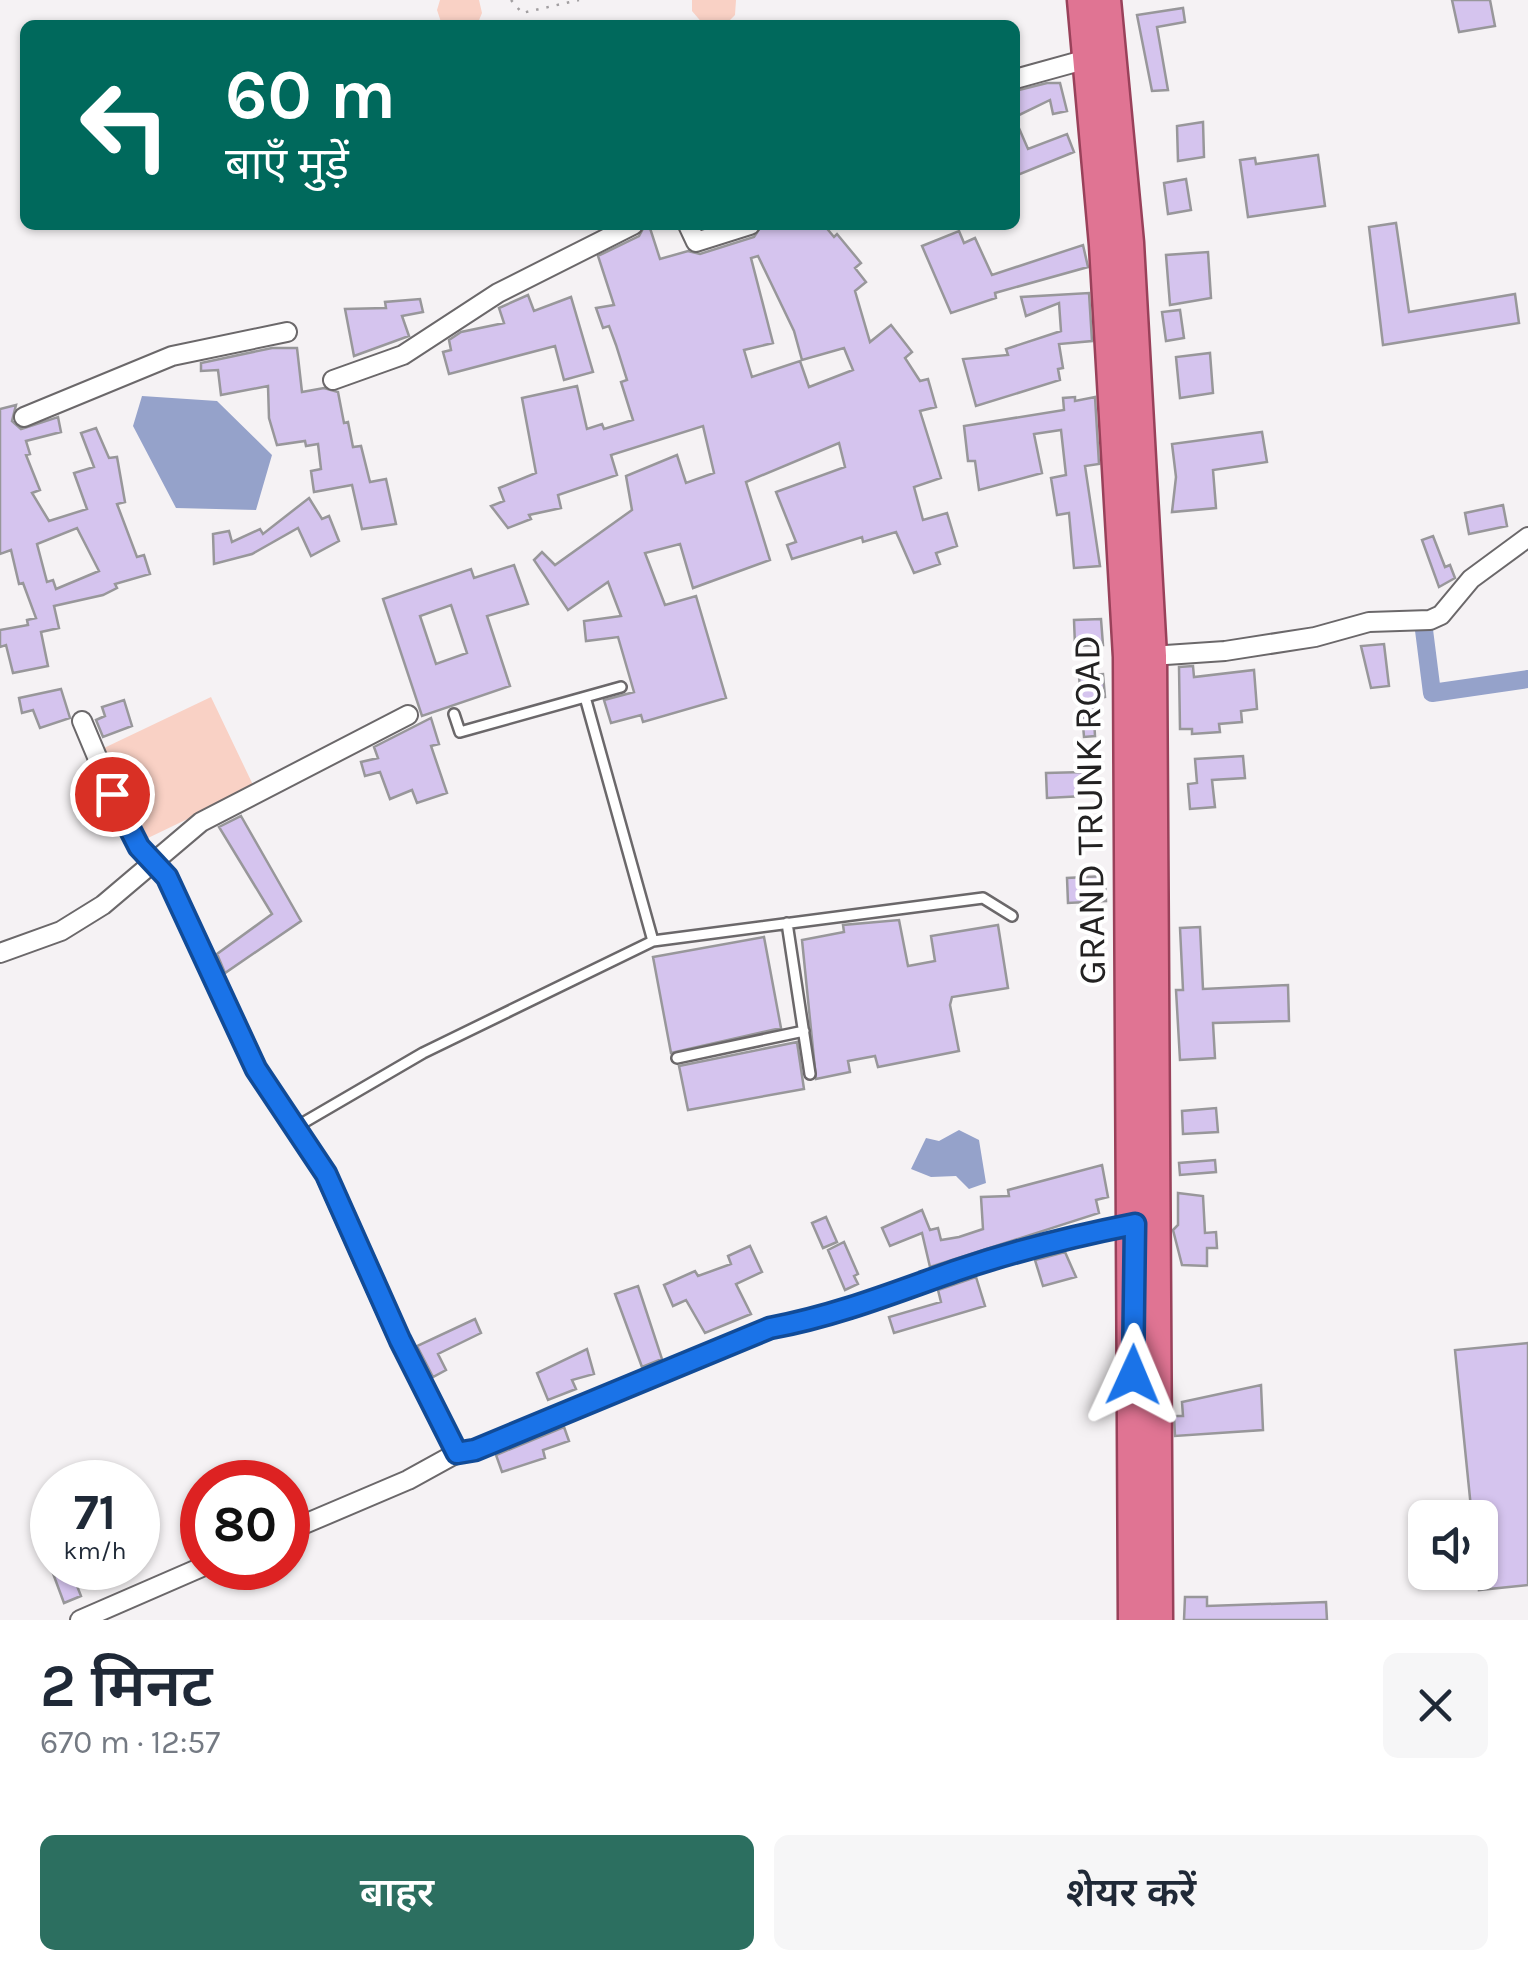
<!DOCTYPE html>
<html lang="hi">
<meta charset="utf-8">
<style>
:root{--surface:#fff;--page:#f6f6f7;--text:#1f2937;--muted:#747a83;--accent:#2c6f60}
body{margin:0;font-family:Karla,"Noto Sans Devanagari",sans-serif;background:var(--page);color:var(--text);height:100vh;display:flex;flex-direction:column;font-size:38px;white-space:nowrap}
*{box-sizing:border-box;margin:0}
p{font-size:32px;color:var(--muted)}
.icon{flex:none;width:55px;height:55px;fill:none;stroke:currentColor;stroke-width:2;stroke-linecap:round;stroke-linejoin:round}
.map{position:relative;height:1620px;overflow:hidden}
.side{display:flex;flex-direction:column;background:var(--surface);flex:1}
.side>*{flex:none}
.top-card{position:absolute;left:20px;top:20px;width:1000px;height:210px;border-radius:15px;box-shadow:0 2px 8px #0004;background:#00695c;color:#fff;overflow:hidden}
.controls{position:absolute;left:1408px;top:1500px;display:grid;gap:20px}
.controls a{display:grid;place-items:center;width:90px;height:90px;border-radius:15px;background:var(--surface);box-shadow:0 2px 8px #0004;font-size:50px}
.speed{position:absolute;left:30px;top:1460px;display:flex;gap:20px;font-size:50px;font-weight:700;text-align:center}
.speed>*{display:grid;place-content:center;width:130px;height:130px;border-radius:50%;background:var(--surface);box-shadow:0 2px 8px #0004;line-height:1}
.speed small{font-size:25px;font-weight:400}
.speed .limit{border:15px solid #d22;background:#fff;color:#111}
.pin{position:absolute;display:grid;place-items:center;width:85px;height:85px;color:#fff;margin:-42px;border:5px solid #fff;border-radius:50%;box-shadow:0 2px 10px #0007}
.me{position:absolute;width:110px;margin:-55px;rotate:1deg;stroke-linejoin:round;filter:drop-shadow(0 0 8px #0008)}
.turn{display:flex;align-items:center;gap:35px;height:210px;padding:0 40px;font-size:45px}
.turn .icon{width:130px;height:130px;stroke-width:2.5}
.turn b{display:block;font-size:70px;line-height:85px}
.round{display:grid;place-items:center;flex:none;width:105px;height:105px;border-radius:15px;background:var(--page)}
.overview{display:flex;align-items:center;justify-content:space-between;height:170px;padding:0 40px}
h1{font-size:60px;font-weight:600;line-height:75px}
.cta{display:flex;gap:20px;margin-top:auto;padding:20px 40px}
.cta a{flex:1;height:115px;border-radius:15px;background:var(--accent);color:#fff;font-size:40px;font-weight:600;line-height:115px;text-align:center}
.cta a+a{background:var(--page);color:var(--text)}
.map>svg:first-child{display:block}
</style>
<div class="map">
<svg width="1528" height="1620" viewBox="0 0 1528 1620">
<rect width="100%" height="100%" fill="#f5f2f4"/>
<path fill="#f9d1c5" d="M440,0H479L482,13L477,25H442L437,10Z
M692,0H736L735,15L725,25H704L692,11Z
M211,697L254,787L148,838L104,748Z"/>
<path fill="#95a2ca" d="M142,396L217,401L272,455L256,510L176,508L133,426Z
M959,1130L979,1140L986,1183L969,1189L956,1176L931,1177L911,1169L926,1138L939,1141Z"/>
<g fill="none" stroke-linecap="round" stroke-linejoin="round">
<path stroke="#95a2ca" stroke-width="18" d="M1424,630L1432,693L1528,679"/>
</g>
<path fill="#d5c4ee" stroke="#98979a" stroke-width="2.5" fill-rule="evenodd" d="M1452,0H1490L1495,26L1459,32Z
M1183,8L1185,22L1157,27L1168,90L1152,91L1137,15Z
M1047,83H1060L1067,111L1053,114L1050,100L1015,117V91Z
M1015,119L1028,149L1067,134L1074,152L1015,176Z
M1203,122L1204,157L1178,161L1177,126Z
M1318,155L1325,206L1248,217L1240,160L1255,158L1256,164Z
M1186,179L1191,210L1168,214L1164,183Z
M1396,223L1409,312L1515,294L1519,323L1383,345L1369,227Z
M645,225H649L660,259L688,251L700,254L754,237L762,225H824L834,237L837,234L861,263L855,268L866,282L855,291L870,342L891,325L912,352L905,358L920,381L928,379L936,407L920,411L941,478L914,487L923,520L947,513L957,546L936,553L940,564L914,573L896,532L863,542L862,537L792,559L787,545L796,542L776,492L845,467L839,443L746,482L770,560L693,588L680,544L645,553L665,605L696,596L726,698L643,722L641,715L611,723L604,700L634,692L618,637L586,641L584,621L621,616L608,582L568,610L534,560L542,552L555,565L632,510L626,476L677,455L686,483L714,473L703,426L611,455L617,475L558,495L561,508L529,515L531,519L508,528L491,506L504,501L499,488L536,473L522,398L577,386L587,429L602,424L604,429L633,420L621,382L627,380L616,345L609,326L603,328L596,308L614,305L598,256L639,236ZM758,256L794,331L802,360L844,348L853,370L809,387L800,361L752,377L744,350L773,343L751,258Z
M959,231L964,243L975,238L992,275L1083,245L1088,267L995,293L996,298L951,313L922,246Z
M1208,252L1211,298L1170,305L1166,255Z
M1089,293L1092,341L1059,344L1063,368L1058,369L1060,380L976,406L963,359L1008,355L1006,349L1061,331L1059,303L1026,316L1021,297Z
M528,295L534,311L571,297L593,372L564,380L555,346L449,374L443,352L451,350L449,340L461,332L504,323L499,308Z
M420,299L423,312L402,316L409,336L354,356L345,309L386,308L385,302Z
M1180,310L1184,338L1166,341L1162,312Z
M272,348H297L302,392L324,388L338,392L344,423L348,422L353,447L361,446L370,482L386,479L396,524L362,529L352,485L314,492L311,471L321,469L318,444L306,446L305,441L277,445L269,418L268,386L221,395L218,370L201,371V363Z
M1210,353L1213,393L1180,398L1176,357Z
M1075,397V401L1095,397L1099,464L1085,466L1100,566L1074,568L1069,513L1057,515L1051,478L1066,475L1061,430L1034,434L1042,473L979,490L975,461H968L964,426L1064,410L1063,398Z
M16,405L12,421L21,429L58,417L61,432L26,441L30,454L26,455L40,490L32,493L49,521L87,509L74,473L94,467L81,433L96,428L109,458L117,457L125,502L117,504L137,557L144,555L150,574L115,584L117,588L103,595L54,606L59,628L41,632L48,666L13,673L6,645L0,647V630L28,625L27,620L36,618L23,583L19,584L11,550L0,554V409ZM77,528L99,571L56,589L53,580L47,582L37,544Z
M1262,432L1267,462L1213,470L1216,508L1172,512L1176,477L1172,444Z
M309,498L322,519L329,516L339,541L311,556L298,528L252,554L214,564L213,534L229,531L232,542L260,529L263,534Z
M1503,505L1507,526L1469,534L1465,513Z
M1433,536L1445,567L1450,565L1455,578L1439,587L1422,540Z
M514,565L528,604L487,616L510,686L422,716L383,599L471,569L474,578ZM451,605L467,653L436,664L420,616Z
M1101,619L1103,645L1075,646L1074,620Z
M1384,644L1389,686L1371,688L1361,646Z
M1193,666L1194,677L1254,670L1257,709L1241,711L1242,722L1219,724L1220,732L1192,734V729H1180L1179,667Z
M1103,674L1105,697L1093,699L1095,736L1084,737L1079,676Z
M61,689L70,718L40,728L33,710L22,713L19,698Z
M124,700L132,726L103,737L96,720L105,716L102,707Z
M431,718L439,744L431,746L447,793L417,803L412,790L390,799L380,772L365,776L361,762L378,758L374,747Z
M1243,756L1245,778L1212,780L1215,807L1190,809L1188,784L1197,783L1195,759Z
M1084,772V796L1047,798L1046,773Z
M241,816L301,921L225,973L217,954L272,914L219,827Z
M1105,876L1106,901L1068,903L1067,878Z
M899,920L908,966L935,961L931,936L998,925L1008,988L952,997L950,1005L959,1051L878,1067L875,1056L848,1061L850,1072L816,1079L802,940L844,932L843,925Z
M1200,927L1203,989L1288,985L1289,1021L1213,1023L1215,1058L1180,1060L1176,990H1183L1180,928Z
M764,937L781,1028L671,1053L653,957Z
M797,1042L804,1089L688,1110L679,1066Z
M1216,1108L1218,1132L1183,1134L1182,1111Z
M1215,1160L1216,1172L1180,1175L1179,1163Z
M1102,1165L1108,1197L1096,1200L1099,1213L930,1267L922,1233L890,1246L882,1228L922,1210L930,1230L938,1228L941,1240L959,1237L983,1229L981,1197L1009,1196L1008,1190Z
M1178,1193L1203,1196L1205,1233L1216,1232L1217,1248H1207V1266L1182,1265L1173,1230L1178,1225Z
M826,1217L837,1242L823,1248L812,1223Z
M844,1242L858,1274L854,1276L858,1284L845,1290L828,1250Z
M750,1246L762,1272L736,1284L751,1314L705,1333L686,1300L673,1306L664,1285L695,1271L698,1276L731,1264L728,1256Z
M1065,1252L1076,1277L1043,1286L1035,1260Z
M976,1277L985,1306L894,1333L889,1317L941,1302L938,1290Z
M638,1286L662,1359L642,1367L615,1294Z
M475,1319L481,1333L438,1354L446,1370L433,1377L417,1346Z
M1528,1343V1585L1479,1590L1480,1518H1472L1455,1350Z
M587,1349L594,1374L572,1380L576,1389L548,1400L537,1373Z
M1261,1385L1263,1430L1175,1436L1174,1416H1183L1182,1402Z
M564,1427L569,1441L543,1450L545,1458L502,1472L496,1455Z
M51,1568H70L81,1596L64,1603Z
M1185,1597H1207V1606L1326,1602L1327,1620H1184Z"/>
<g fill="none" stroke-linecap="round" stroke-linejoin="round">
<defs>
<path id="service" d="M585,697L653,941L983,898L1012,916
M454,714L460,732L621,687
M787,923L810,1074
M677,1058L804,1031
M296,1127L423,1053L653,941"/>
<path id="minor" d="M1015,79L1091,58
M688,225L696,242L750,225
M333,380L403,355L498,293L633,225
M24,417L172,356L287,332
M1151,656L1225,651L1315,637L1369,622L1430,620L1441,615L1471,579L1528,537
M82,721L121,814L139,847L167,877L256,1069L325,1174L399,1340L457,1453
M0,953L61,931L103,905L201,822L408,715
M288,1531L408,1480L457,1453L475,1450L770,1328C835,1316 893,1293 955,1271C1014,1251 1074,1236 1135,1224
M80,1620L202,1567"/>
<path id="trunk" d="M1083,0L1105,245L1129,657L1134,1620
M1105,0L1128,243L1151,656L1157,1620"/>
</defs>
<use href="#service" stroke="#6b686a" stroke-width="14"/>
<use href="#minor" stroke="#6b686a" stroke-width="22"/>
<use href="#trunk" stroke="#99415a" stroke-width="35"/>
<path stroke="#a29fa1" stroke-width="2.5" stroke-dasharray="2.5 8" stroke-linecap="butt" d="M511,0L522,13L579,0"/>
<use href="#service" stroke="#fff" stroke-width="9"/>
<use href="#minor" stroke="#fff" stroke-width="18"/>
<use href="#trunk" stroke="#e07493" stroke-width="30"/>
</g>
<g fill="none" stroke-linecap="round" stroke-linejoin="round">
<defs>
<path id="route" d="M112,794L139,847L167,877L256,1069L326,1174L400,1340L457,1453L475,1450L770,1328C835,1316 893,1293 955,1271C1014,1251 1074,1236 1135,1224L1133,1375"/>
</defs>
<use href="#route" stroke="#114b97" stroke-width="25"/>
<use href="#route" stroke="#1a73e8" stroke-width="18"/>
</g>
<g text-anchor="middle" stroke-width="8" stroke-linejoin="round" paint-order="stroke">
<g font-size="38" fill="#232222" stroke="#fff">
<text transform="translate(1089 810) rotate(-91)" y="13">GRAND TRUNK ROAD</text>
</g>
</g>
</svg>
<div class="controls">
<a><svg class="icon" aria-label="sound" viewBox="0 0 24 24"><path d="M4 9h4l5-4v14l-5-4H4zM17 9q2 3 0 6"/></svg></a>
</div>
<div class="speed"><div>71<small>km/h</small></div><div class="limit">80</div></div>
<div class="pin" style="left:112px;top:794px;background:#d93025"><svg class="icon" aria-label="arrive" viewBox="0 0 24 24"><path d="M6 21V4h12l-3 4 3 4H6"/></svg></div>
<svg class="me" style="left:1133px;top:1375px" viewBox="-20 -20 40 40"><path d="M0-17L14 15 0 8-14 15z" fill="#1a73e8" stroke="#fff" stroke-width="4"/></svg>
<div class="top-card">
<div class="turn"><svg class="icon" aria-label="left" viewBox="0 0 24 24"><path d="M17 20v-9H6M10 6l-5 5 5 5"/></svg><div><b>60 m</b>बाएँ मुड़ें</div></div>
</div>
</div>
<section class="side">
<div class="overview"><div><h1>2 मिनट</h1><p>670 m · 12:57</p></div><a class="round"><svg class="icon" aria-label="close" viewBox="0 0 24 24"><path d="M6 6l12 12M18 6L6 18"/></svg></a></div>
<div class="cta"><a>बाहर</a><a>शेयर करें</a></div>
</section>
